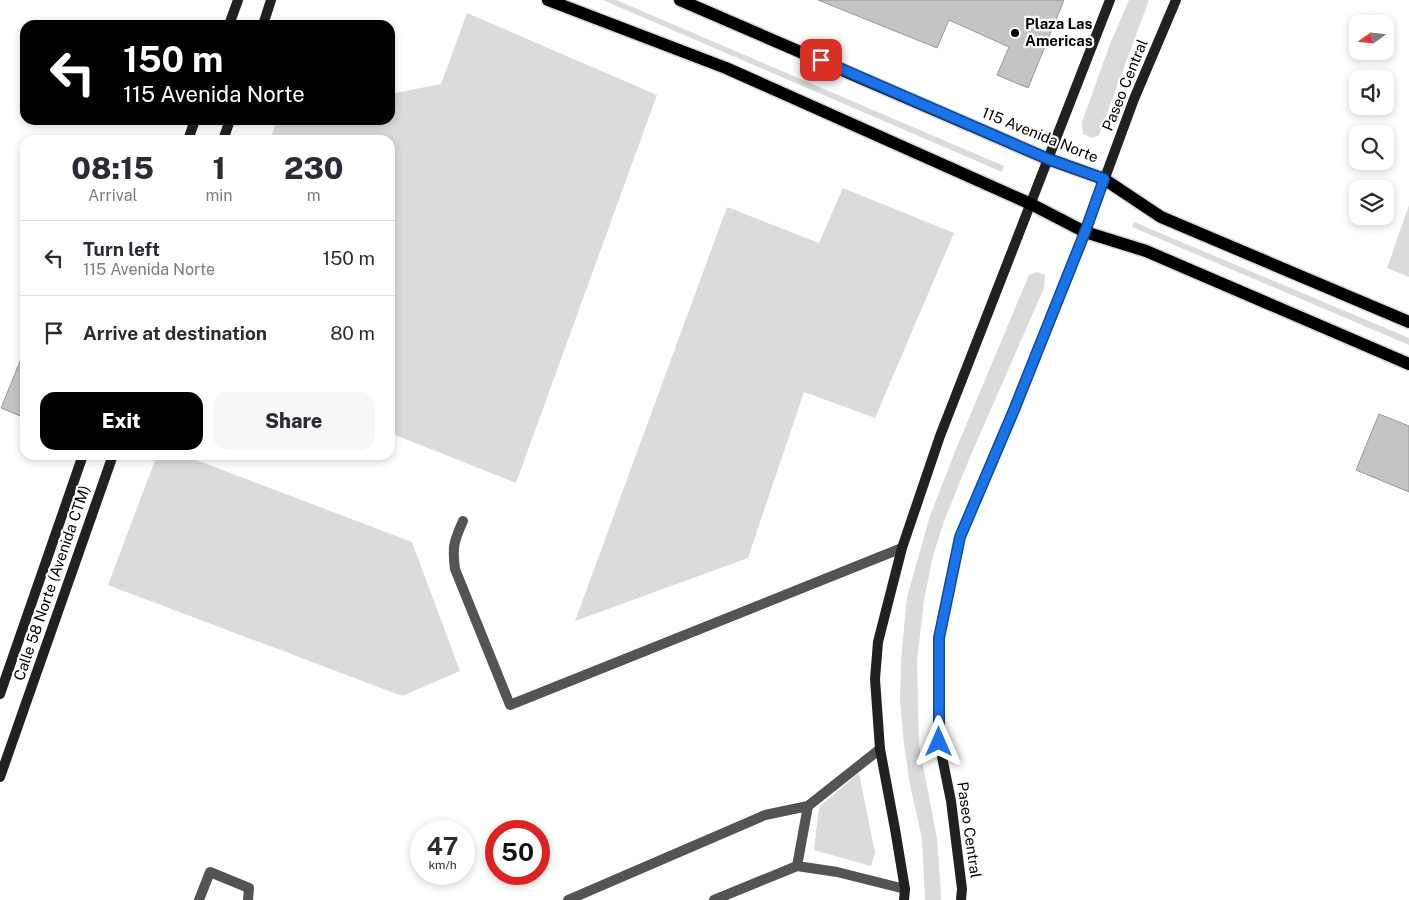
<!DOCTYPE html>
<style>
:root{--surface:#fff;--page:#f7f7f7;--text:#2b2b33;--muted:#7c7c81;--line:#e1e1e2;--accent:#000}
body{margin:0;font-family:"Public Sans",sans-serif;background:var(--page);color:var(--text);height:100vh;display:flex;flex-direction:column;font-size:19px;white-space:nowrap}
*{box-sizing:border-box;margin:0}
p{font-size:16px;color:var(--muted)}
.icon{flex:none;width:28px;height:28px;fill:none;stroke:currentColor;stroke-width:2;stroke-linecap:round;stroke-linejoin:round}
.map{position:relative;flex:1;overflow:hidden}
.details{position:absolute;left:20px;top:135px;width:375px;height:325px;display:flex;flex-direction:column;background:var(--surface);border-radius:15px;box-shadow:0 2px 8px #0003}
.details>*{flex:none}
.hud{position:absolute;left:20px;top:20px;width:375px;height:105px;border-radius:15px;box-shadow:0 2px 8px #0003;background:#000;color:#fff;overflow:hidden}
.needle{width:32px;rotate:255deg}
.controls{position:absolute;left:1349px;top:15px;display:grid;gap:10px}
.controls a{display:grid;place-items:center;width:45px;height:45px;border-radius:10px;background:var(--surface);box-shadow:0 2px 8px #0003;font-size:25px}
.speed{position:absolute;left:410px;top:820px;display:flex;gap:10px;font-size:25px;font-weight:700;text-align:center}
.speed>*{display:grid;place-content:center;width:65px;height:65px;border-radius:50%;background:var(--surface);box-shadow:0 2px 8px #0003;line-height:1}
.speed small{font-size:12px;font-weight:400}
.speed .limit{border:8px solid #d22;background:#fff;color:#111}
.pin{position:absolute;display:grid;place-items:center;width:42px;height:42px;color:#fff;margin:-21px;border-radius:10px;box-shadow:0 2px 8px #0006}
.me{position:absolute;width:55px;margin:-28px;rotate:0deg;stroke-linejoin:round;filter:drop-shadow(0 0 4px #0008)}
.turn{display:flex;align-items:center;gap:18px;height:105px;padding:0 20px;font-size:22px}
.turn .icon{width:65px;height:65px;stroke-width:2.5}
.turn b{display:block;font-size:35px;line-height:42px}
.eta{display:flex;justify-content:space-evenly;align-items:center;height:85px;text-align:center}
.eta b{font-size:30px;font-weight:800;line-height:35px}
.cta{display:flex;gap:10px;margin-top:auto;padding:10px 20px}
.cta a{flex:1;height:58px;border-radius:15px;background:var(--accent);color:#fff;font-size:20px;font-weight:800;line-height:58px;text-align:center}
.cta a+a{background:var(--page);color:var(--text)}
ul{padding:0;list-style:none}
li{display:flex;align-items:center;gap:15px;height:75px;padding:0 20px;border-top:1px solid var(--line)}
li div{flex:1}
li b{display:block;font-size:19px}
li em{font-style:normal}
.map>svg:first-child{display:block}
</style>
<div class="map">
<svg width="1409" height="900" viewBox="0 0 1409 900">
<rect width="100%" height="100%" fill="#fff"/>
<path fill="#dbdbdb" d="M603,0H616L1004,166L1002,172Z
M1129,0H1149L1099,135L1092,138L1083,134L1082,122L1110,44Z
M467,13L657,95L516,483L390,433V140H270L277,120H390V94L441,84Z
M843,188L954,233L875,418L804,392L748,558L575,621L727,207L819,243Z
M1409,205V277L1387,268Z
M1134,222L1409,338V345L1132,227Z
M1037,272L1045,275L1044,288L970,457L944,521L933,556L924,600L917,661L919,745L937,838L941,895V900H925L922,838L910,785L904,744L900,700L901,660L907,597L930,516L956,449L1029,275Z
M157,455H183L412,542L460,671L402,696L108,585Z
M859,773L875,853L871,866L814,850L819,807Z"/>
<path fill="#c4c4c4" stroke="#989898" d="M818,0H1064L1028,88L997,75L1009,47L949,20L937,48Z
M25,349V418L1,408Z
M1379,414L1409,426V492L1356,470Z"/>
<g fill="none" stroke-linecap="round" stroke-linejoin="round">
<defs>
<path id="primary" d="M548,0L726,68L1031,204L1085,232L1146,251L1409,364
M680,0L1048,159L1104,179L1161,217L1409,322"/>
</defs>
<use href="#primary" stroke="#dbdbdb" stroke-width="15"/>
<path stroke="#545454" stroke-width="10" d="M463,521C454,541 452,547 455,569L510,705L902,548
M797,866L808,806
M199,900L210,872L249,888L248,900
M568,900L765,815L808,806L880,749
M714,900L797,866L837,872L905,889"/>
<path stroke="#212121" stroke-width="10" d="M229,25L238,0
M263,25L271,0
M188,140L195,120
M223,140L230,120
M0,694L83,455
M0,777L113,455
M904,900L905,889L895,829L880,749L875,679L878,642L902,548L940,436L1110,0
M961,900L962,889L951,801L939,742V638L960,537L1014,410L1085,232L1134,99L1176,0"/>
<use href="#primary" stroke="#000" stroke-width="12"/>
</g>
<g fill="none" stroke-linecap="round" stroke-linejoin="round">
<defs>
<path id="route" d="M821,60L1048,159L1104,179L1085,232L1014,410L960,537L939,638V742"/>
</defs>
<use href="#route" stroke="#114b97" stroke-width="12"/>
<use href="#route" stroke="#1a73e8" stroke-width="9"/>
</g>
<circle fill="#000" stroke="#fff" stroke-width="2" cx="1015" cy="33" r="5"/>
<g text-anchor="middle" stroke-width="4.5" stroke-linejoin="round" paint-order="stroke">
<g font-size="15" font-weight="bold" fill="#000" stroke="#fff" text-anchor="start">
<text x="1025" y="29">Plaza Las<tspan x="1025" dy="17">Americas</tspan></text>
</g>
<g font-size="15" fill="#000" stroke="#fff">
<text transform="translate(1125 85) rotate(-68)" y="5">Paseo Central</text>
<text transform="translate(1040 135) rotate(22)" y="5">115 Avenida Norte</text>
<text transform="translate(52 583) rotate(-71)" y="5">Calle 58 Norte (Avenida CTM)</text>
<text transform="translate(969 830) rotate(82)" y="5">Paseo Central</text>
</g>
</g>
</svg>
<div class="controls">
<a><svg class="needle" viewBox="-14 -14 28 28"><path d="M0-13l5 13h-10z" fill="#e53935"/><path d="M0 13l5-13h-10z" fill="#7c7c81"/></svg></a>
<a><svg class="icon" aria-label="sound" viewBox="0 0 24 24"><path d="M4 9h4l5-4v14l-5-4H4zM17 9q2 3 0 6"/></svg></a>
<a><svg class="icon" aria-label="search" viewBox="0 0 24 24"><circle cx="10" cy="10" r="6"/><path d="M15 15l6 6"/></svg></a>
<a><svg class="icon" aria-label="layers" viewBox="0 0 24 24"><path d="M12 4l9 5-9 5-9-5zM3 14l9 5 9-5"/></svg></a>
</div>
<div class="speed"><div>47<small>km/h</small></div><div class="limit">50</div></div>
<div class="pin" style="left:821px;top:60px;background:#d93025"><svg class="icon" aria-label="arrive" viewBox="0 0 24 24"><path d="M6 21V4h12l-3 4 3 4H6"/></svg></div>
<svg class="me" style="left:939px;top:742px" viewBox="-20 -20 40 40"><path d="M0-17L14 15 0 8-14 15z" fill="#1a73e8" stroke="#fff" stroke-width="4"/></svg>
<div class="hud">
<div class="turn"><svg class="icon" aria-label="left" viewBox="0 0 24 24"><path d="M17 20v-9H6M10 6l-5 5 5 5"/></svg><div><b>150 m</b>115 Avenida Norte</div></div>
</div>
<section class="details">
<div class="eta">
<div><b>08:15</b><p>Arrival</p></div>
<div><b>1</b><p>min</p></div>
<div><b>230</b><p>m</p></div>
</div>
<ul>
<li><svg class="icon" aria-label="left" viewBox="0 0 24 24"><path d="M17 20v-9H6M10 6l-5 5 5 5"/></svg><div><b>Turn left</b><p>115 Avenida Norte</p></div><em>150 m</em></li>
<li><svg class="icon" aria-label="arrive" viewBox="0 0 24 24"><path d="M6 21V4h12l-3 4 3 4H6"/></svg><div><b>Arrive at destination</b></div><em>80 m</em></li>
</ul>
<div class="cta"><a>Exit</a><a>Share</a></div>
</section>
</div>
